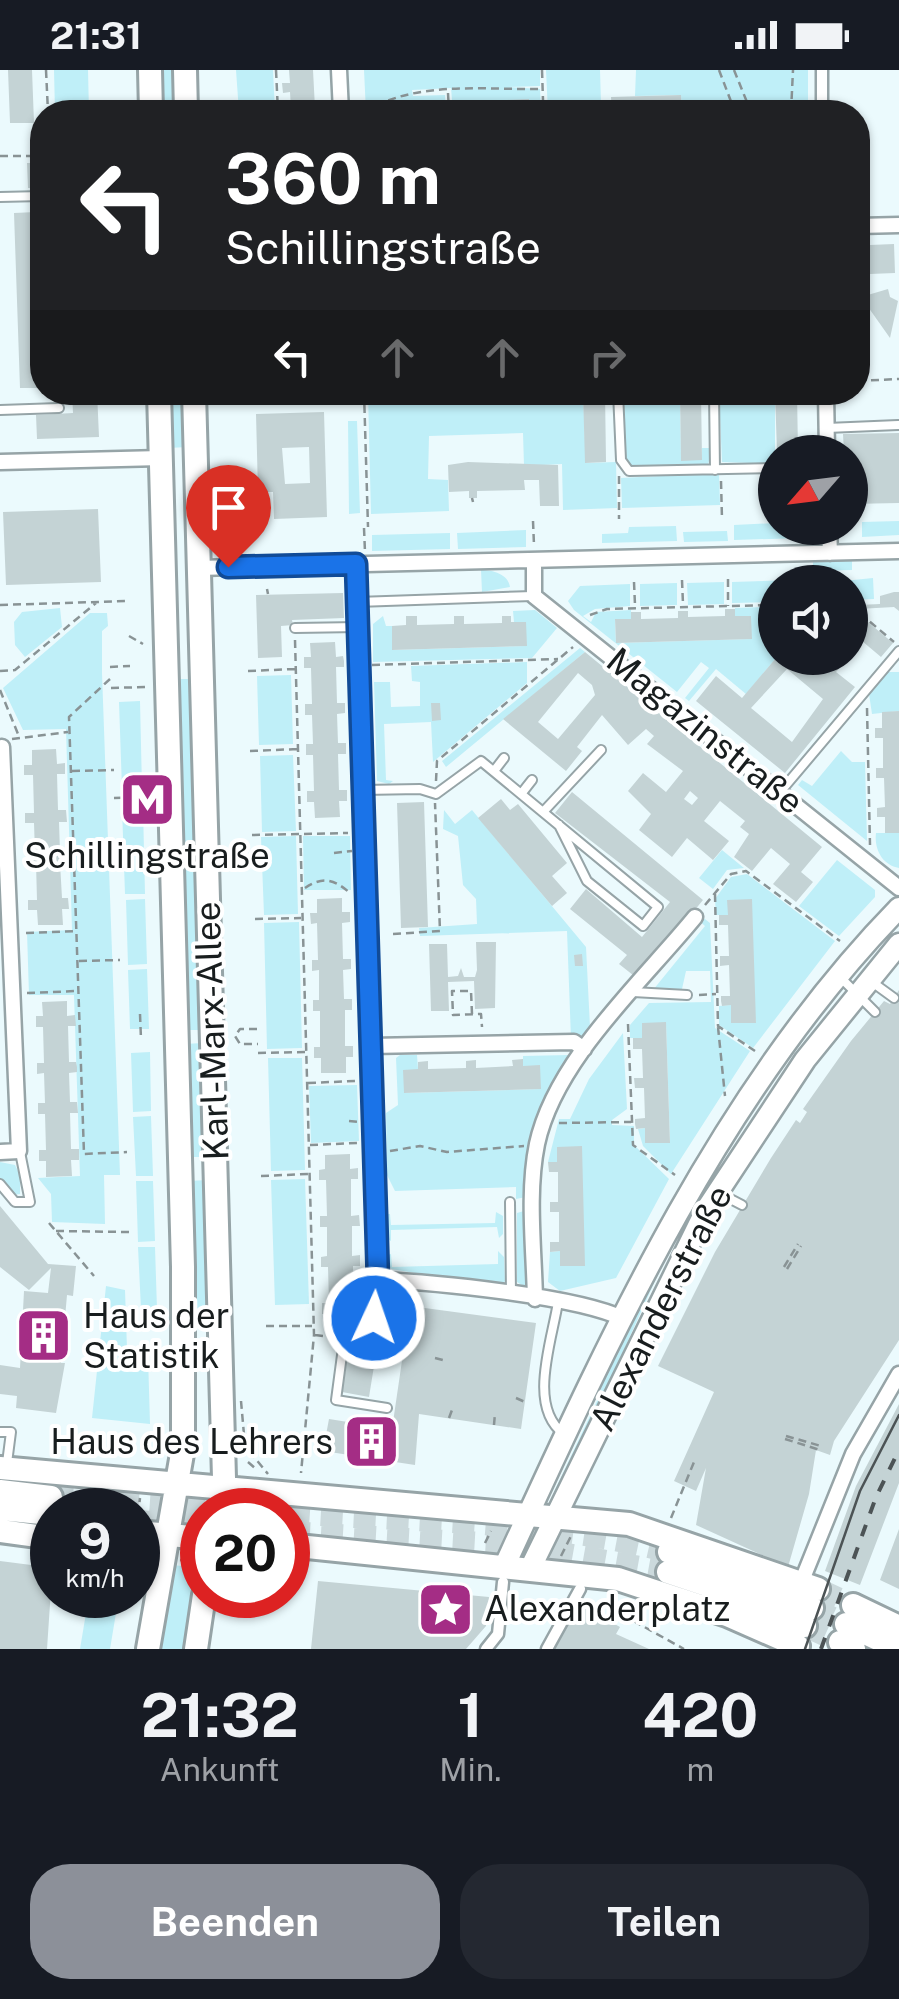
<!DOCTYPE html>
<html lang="de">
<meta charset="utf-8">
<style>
:root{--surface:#171b24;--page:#242831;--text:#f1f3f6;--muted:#9ea1a6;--accent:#8c9099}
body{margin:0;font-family:"Public Sans",sans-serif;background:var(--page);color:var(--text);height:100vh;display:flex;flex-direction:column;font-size:38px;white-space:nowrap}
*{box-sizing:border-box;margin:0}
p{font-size:32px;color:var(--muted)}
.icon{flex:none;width:55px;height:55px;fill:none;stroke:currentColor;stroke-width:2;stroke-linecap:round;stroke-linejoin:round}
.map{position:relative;height:1579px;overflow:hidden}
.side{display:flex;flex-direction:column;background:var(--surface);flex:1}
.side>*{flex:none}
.guide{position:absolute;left:30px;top:30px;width:840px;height:305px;border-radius:40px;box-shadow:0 2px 8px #0004;background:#202124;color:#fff;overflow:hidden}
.needle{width:65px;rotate:242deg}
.tools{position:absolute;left:758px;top:365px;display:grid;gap:20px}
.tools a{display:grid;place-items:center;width:110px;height:110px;border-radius:50%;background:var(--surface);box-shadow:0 2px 8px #0004;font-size:50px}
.speed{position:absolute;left:30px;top:1418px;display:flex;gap:20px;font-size:50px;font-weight:700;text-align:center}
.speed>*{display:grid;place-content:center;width:130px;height:130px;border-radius:50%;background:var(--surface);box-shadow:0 2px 8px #0004;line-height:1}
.speed small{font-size:25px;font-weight:400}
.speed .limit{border:15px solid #d22;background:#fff;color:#111}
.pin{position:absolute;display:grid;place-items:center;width:85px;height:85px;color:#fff;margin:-102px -42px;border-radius:50% 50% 50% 0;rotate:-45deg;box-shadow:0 0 10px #0007}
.pin .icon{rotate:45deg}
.me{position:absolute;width:110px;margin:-55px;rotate:3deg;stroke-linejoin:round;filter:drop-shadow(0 0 8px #0008)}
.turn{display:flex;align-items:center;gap:35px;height:210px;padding:0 30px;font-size:45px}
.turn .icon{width:130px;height:130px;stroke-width:2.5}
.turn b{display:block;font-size:70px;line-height:85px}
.lanes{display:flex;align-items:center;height:95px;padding:0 30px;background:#0003;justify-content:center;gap:50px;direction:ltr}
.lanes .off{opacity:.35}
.eta{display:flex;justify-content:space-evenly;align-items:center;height:170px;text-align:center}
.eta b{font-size:60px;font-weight:700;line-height:70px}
.action{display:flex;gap:20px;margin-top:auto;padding:20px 30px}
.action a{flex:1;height:115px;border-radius:40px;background:var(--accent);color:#fff;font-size:40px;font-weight:700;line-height:115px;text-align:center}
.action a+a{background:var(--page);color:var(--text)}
.status{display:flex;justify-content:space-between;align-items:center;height:70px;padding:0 50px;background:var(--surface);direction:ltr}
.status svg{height:28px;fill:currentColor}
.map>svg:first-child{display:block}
</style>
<div class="status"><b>21:31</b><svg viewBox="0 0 49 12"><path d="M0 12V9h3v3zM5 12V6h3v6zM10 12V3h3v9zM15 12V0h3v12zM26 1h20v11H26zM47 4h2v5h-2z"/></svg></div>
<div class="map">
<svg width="899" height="1579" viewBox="0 0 899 1579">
<rect width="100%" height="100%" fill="#ebfafd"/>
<path fill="#bfeff8" d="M54,0H88L89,42H55Z
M158,0H177L178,42H159Z
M236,0H273L275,42H239Z
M364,0H540V16L507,17L540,19L541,41L529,42L508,30V42H453L451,18L412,20L413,26L445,25L446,42H434L433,33L413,34L412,42H366Z
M546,0H600L601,34L595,42H548Z
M636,0H808V42H682L681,25L635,26Z
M167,323H186L187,377L169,378Z
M368,323H583L586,393L616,392L617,438L563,440L562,394L524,396L523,363L429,366L428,409L448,410L449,441L371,444Z
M624,323H680L681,390H702V378H712L708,395L629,396L625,389Z
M719,323H775V394L722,392Z
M348,351H357L360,443L349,444Z
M719,403L720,435L622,438L621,408Z
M899,451V465L862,467V452Z
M775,453L779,459H802V468L734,470V455Z
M676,456L677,471L602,473V464L628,463L629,457Z
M526,460V477L458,479L457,463Z
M727,461L728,471L684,472L683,462Z
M450,463V479L372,481V465Z
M852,488V500L813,501V490Z
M481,500C493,500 508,504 510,517L482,522Z
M873,508L874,529L850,530V512H833Z
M827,509L828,512H775V557L774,532L732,533V512Z
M724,512V534L688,535L687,513Z
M677,513V535L640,536V514Z
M630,514V536L595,539L583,546L591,552L596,542L631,540V549L615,550L616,573L751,569L735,546V538L768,537V571L776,588L746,624L716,599L689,631L685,628L709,598L701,592L677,622L574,540L568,531L580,516Z
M60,538L62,557L25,587L15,575L14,552L22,542Z
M535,540L557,558L532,588L373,592V554L383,546L386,556H392L393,580L526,576V552H514L513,541Z
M90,543H107L108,556L102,561V603L120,1105H104L105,1154L52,1152L51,1124L38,1108L80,1106L74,925H29L27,862L72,860L66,659L23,660L3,618Z
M580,578L585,582L446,697L442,691Z
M527,592V613L433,692L431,652L384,654L386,710L393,711L389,714L377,711L374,612H390L391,637L420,636V612L412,611L411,596Z
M886,602H899V641L872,644L869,624Z
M291,605L293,674L259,675L257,606Z
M175,609H194L203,960H184Z
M140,631L142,718L122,719L119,632Z
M841,681L852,692H865L867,771L798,715L802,710L812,716Z
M293,685L296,761L262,762L260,686Z
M122,738H143L145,824H125Z
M444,740L455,754L472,740L586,877L590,957L581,968L571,969L567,861L420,866L419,858L477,854L476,829L463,815L458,766L443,759Z
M876,763H899V798C882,795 874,779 876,763Z
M296,766L298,844L264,845L261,767Z
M350,766L351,820H304L303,766Z
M722,780L744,798L727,800L713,819L699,808Z
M837,790L875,820V827L839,866L799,836Z
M747,804L835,871L753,978L719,955V936L731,935L732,953L756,952L728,830V845H716L715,829L731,807Z
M145,829L147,894L128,895L126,830Z
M701,846L710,853L715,958L750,981L671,1104L643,1076L638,1059L645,1058L646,1073L670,1072L666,953H642V968H630V955L649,933L711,932L710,901H686L682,919L653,920L705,856L698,850Z
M299,852L302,978L267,979L264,853Z
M147,899L149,959H130L128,900Z
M623,963L627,1039L612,1050V1055L634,1056V1075L669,1109L616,1208L560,1221L548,1212L550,1182L560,1181V1196L585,1195L557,1092H548L559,1049H570L589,1009Z
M203,973L207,1087H188L184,974Z
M150,982L151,1041L133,1042L131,983Z
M400,985H417L418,999L405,1023L540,1019V996H523V986L569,985L535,1056L526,1127L516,1129V1117L395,1121L387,1105L386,1043L398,1035L396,988Z
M268,988H302L305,1100L271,1101Z
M357,1015L359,1071L311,1073L309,1016Z
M151,1046L153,1106H136L133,1047Z
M0,1092L15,1095L20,1105V1124L13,1125L0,1108Z
M305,1109L309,1234L275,1235L271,1110Z
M207,1110L212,1246H192L189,1111Z
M136,1111H153L155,1171L138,1172Z
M524,1141L528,1144V1219L517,1212V1143Z
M496,1142L503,1146V1164L499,1168L497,1157L391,1160V1171L383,1166L386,1144H390L391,1155L495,1153Z
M672,1173L560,1422H554L598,1329L607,1298Z
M138,1177H155L157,1239H141Z
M498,1181L504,1187L505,1211L500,1217L391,1199L384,1186L391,1184L392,1197L498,1194Z
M106,1216L125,1220L127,1279L146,1281L148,1286L150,1354L92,1348Z
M173,1495L198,1498L184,1579H158Z
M89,1525H119L110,1579H80Z"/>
<path fill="#c4d3d5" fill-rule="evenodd" d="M8,0H32L34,53H10Z
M289,0H313L315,38L291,39L290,22L283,23L282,13H290Z
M681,25L682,42H612L611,27Z
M529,29V42H508L507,30Z
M434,33V42H413L412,34Z
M27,93H42V118H28Z
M36,142L42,318H20L14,143Z
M894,174L895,203L870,204V175Z
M888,219L890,227L898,231L890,268L861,227Z
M72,322H97L99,367L37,369L36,345L73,343Z
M583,322H605L606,392L585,393Z
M680,322H701L702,390L681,391Z
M775,322H797L798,382H777Z
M324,342L327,447L274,449L273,422H258L256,344ZM309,377L310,413L285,414L282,378Z
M899,363V433L850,434V382H844L843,364Z
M468,392L558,395L559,436H540L539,410H524L525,420L477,421V428H469V421L449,422L448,395Z
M98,439L101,512L6,515L3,442Z
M894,522H899V541L894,537L858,539V535L880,534V526Z
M343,523L344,548L292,550L293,555L281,556L282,587L258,588L256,525Z
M850,537L893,573L881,587L862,571L850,585Z
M725,539H735V546H751L752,569L616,573L615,549H631V542H641V549L678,548V541H688V547L725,546Z
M406,546H417V555L454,554V546H464V554L502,553V546H511V552H526L527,576L392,580V556L406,555Z
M335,572L336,587L343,586L344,591V597H336L337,633H345V643L337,644L338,673H346V684H338L339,720H347V731H339L340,747L315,748L314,732H307V721H314L313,685H306V674H313L312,645H305V634H312L311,598H304V587H311L310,573Z
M585,582L822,777L801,802L813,812L796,832L773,814L790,794L771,778L752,801L734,787L749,764L740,757L745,751L720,731L704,751L729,771L713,790L687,768L672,787L639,760L651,744L628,721L643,703L666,722L683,701L647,674L654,666L646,659L628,675L602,645L577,677L582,681L566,701L503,649ZM578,603L592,615L595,625L558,669L538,652ZM690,721L698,728L692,735L684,729Z
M776,588H848L836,602L855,617L785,703L696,631L716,606L742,628ZM787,599L823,629L792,672L751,638Z
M431,633H440L441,650L432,651Z
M899,641V763H885V747H877V738L885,737L884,708H876V698H883V668H875V658H882V642Z
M56,679L57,694L65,693V704H57L58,740H66L67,752H59L60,782H67V792L60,793L62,828H68L69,839H62L63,855H38L37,840H28V830H37L36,793H27V783H35L34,753H25V743H34L33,705H24V695H32V680Z
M572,722L703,830L638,909L619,894L627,885L570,839L586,819L642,867L670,832L555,743Z
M501,729L510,740L518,734L567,793L552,806L567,823L552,836L478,748Z
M424,732L428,857L401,858L397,733Z
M342,828V842H350V852L342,853L343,889H351V899L343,900L344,929H352V940H345V976H353V987H346V1003H321V988H314V977H320V941H313V930H319V900L312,901V890H318L317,853L311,854L310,843H317V829Z
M752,829L756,953H731V935L722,936L721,931V926H730L729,895L720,896V886H729L728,855H719V845H728L727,830Z
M476,872H496L495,938L475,939L474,911L448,912L449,941H431L429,874H447L448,907L458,906L461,898L464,907H475L477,900Z
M582,884L583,896H575L574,885Z
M899,920V1270L834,1371L830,1385L816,1380L809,1424L788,1497L696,1455L706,1398L696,1421L674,1411L714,1322L658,1296L715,1182L771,1088L796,1050L800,1053L807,1042L803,1039L851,971L884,931L890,934Z
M67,931V946L75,945L76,956H68L69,992H76L77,997V1002L69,1003L70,1032H77L78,1043H70L71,1079H79V1090H71L72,1106L46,1107V1091H39V1080H46L45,1044H38V1033H45L44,1003L37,1004V993H44L43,957H36V946H43L42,932Z
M666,952L670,1073H645V1058L636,1059L635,1054V1049L645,1048L644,1018H635L634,1008H643L642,979H633V968H642V953Z
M523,989V996L540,995L541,1019L404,1023L403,1000L418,999V992L428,991V999L466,998V991L476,990V998L513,996L512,990Z
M582,1076L585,1196H560V1181L550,1182V1172H559V1142H550V1132H558V1102H549L548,1092H557V1077Z
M350,1084V1099L358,1098V1109H351V1146L359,1145L360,1156H352V1186L360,1185V1196H353L354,1232H361L362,1243L354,1244V1259L329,1260V1244H322V1233H329L328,1197H321V1187L327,1186V1157H320V1146H327L326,1110H319V1100L325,1099V1085Z
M0,1136L48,1194L76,1196L73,1226L67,1225L61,1293H65L56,1343L16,1338L17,1326L0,1324V1295L20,1298L24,1221L48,1223L51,1198L29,1220L0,1197Z
M410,1236L536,1253L521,1359L419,1344L415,1395L323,1381L329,1349L392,1359Z
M348,1285L375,1290L369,1327L342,1322Z
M899,1334V1413L860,1515L825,1501L856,1416Z
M899,1459V1519L880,1510Z
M0,1491L39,1496L38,1502L52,1504L47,1579H0Z
M318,1511L489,1527L486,1556L466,1579H311Z
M577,1533L620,1557L616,1564L649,1579H552Z"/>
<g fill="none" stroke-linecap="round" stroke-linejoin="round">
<path stroke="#cbd9dc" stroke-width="22" stroke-dasharray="22 11" stroke-linecap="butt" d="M51,1427L244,1440
M288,1443C414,1452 546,1450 669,1482
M138,1451L202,1456
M288,1462L517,1475L668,1502
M818,1519L853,1535
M812,1538L846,1554
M805,1556L840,1572"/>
<defs>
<path id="service" d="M544,41V42
M0,127L42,126
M618,322L621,390L629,401L775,398
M714,322L715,400
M0,340L59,338
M827,358L898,355
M357,532L533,526
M295,558L358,557
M494,701L504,688
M363,720L420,719L436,724L481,691L658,837L643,856L587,811L559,755
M781,721L899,581
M521,724L532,710
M543,742L601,680
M839,906L875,942
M872,912L894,928
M633,922L687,925
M0,1114L15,1132H30L20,1082
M717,1122L742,1135
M510,1132L511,1225
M377,1210L371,1261L360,1271L344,1270L336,1330L387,1338
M558,1232C552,1271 527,1337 564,1364
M0,1362H11L7,1393"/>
<path id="pedestrian" d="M822,42V0
M486,1579L498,1564L503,1512
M547,1579L580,1519"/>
<path id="minor" d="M339,0L341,42
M858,156L899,155
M826,322L827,382
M0,392L161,388
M829,458L830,483
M534,493V526L899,818
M356,494L377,1210C433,1212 577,1226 624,1249
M198,498L899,481
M371,976L574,972L584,979
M0,1082L19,1081L2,677
M535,1229C534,1179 527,1123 537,1074C555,990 642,912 695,847
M801,1513L853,1384L899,1304"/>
<path id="secondary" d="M505,1495C610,1266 721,1020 899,838
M531,1497L706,1140L805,990L899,874"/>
<path id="primary" d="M150,0L151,42
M185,0L186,42
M194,322L224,1408L220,1440
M0,1398L629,1454L818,1519
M0,1421L51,1427
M0,1439L51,1444
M0,1461L52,1468
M138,1462L202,1468
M288,1475L618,1509L727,1545L798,1576
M669,1482L757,1511L812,1538
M668,1502L731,1523L805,1556
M853,1535L899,1557
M846,1554L899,1579
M840,1572L854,1579
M148,1579L183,1378V1197L159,322
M196,1579L204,1525"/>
</defs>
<use href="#service" stroke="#96a4a7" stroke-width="12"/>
<use href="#pedestrian" stroke="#96a4a7" stroke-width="15"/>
<use href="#minor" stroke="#96a4a7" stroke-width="19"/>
<use href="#secondary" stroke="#96a4a7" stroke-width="25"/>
<use href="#primary" stroke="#96a4a7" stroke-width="28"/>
<path stroke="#899395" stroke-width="2.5" stroke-dasharray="8 5" stroke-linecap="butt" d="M46,0L48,42
M276,0L278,42
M542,0L543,30
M719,0L735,42
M734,0L751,42
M448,23L449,42
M365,42C415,10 485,20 543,19
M791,42L793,0
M0,86H42
M858,311L899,309
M364,322L368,457
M619,406V449
M721,411L722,449
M472,428L473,432
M533,451L534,475
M364,458L365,482
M829,505L831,512
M728,509V536
M682,510L683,534
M634,512L635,535
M267,519L268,524
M0,535L128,531
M850,535L894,572
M590,545L607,539L772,535L775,578
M129,566L143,574
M295,570L314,1265L301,1403
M372,595L558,589
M110,597L130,596
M0,601L15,600L96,533
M248,601L295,599
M110,609L69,647L84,1084L127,1082
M111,618L145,617
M0,620L18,664
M867,638L870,775
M12,669L68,662
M250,681L298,679
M72,701L114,700
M436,711L437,691L573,577
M114,728L145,727L146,745
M252,765L348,763
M334,783L352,781
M305,818C323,806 334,809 350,823
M715,824L718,956L755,981
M705,835L731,804L746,801L840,871
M255,849L301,848
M26,863L77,861
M393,864L440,861L435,733
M79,891L120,890
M27,923L77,921
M699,925L716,924
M140,944L141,969
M472,944L471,921H452L453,945L481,944L482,957
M628,954L633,1075L675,1105
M718,957L725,1026
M257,959H240L235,966L240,974H258
M258,983L305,982
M308,1013L355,1011
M349,1051L359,1052
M559,1053L631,1052
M310,1075L357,1073
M390,1081L420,1076L447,1082L524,1076
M261,1106L308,1104
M49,1153L94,1206
M56,1161L130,1162
M784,1197L798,1174
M787,1199L801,1176
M266,1256H312
M315,1265L332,1267
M435,1288L443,1290
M516,1328L525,1332
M241,1331L245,1376L268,1404
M449,1348L452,1340
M494,1355L495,1343
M786,1366L821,1376
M785,1369L820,1380
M248,1392L256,1399
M138,1445L140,1428
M671,1448L694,1392
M485,1473L491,1461
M561,1486L571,1466
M180,1490L198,1492
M627,1534L621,1544L684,1579"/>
<use href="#service" stroke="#fff" stroke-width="8"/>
<use href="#pedestrian" stroke="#fff" stroke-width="10"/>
<use href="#minor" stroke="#fff" stroke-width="14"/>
<use href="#secondary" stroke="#fff" stroke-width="20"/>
<use href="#primary" stroke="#fff" stroke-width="22"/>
<path stroke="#4c5355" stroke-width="2.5" d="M805,1579L860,1421L899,1345"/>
<path stroke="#4c5355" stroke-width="4" stroke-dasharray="12 12" stroke-linecap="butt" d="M821,1579L876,1427L899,1380"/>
</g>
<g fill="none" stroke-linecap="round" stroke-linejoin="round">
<defs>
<path id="route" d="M228,497L356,494L378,1210L374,1248"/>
</defs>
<use href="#route" stroke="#114b97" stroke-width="25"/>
<use href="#route" stroke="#1a73e8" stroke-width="18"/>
</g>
<defs>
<symbol id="metro-square" viewBox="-11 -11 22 22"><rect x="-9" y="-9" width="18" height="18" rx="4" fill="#a42d85" stroke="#fff"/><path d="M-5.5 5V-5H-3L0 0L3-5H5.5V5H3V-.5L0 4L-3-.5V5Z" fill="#fff"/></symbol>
<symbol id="building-square" viewBox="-11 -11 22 22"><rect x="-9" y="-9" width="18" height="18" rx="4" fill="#a42d85" stroke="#fff"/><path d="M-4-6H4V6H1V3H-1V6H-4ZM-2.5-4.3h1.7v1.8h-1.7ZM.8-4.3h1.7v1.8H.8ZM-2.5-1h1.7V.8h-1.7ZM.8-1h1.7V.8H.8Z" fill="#fff"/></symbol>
<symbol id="sight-square" viewBox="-11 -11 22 22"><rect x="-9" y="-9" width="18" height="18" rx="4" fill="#a42d85" stroke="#fff"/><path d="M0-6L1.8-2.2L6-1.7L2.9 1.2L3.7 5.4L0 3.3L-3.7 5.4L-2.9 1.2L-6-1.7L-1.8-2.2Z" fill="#fff"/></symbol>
</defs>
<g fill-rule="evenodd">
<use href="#metro-square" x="116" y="698" width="63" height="63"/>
<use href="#building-square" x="12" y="1234" width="63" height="63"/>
<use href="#building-square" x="340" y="1340" width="63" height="63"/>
<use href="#sight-square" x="414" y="1508" width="63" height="63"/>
</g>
<g text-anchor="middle" stroke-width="8" stroke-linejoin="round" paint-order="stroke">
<g font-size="35" fill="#181d1e" stroke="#fff">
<text transform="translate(705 661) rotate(39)" y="12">Magazinstraße</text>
<text transform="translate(212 961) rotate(-92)" y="12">Karl-Marx-Allee</text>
<text transform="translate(661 1238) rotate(-63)" y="12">Alexanderstraße</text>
</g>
<g font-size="35" fill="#181d1e" stroke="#fff" text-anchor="start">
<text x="147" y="798" text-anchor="middle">Schillingstraße</text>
<text x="83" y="1258">Haus der<tspan x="83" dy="40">Statistik</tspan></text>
<text x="333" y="1384" text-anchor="end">Haus des Lehrers</text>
<text x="484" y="1551">Alexanderplatz</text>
</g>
</g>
</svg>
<div class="tools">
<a><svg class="needle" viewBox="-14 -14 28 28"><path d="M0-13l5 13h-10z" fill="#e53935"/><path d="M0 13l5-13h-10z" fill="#9ea1a6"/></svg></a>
<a><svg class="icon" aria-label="sound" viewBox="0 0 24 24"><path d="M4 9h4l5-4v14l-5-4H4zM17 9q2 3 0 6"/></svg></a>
</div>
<div class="speed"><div>9<small>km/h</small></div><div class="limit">20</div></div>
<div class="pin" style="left:228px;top:497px;background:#d93025"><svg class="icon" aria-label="arrive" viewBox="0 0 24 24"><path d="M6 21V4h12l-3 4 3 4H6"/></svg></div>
<svg class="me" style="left:374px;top:1248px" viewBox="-20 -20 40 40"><circle r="17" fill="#1a73e8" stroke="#fff" stroke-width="3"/><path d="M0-11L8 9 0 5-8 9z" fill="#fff"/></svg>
<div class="guide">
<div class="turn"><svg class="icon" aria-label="left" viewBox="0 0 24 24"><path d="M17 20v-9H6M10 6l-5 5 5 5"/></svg><div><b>360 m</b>Schillingstraße</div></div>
<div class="lanes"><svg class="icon" aria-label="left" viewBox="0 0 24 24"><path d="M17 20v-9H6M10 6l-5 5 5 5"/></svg><svg class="icon off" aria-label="ahead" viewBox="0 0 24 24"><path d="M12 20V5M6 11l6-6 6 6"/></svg><svg class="icon off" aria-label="ahead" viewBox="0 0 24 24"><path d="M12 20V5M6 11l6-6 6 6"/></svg><svg class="icon off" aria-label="right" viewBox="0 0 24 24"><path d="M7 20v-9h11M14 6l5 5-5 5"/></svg></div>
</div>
</div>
<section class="side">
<div class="eta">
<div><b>21:32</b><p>Ankunft</p></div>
<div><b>1</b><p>Min.</p></div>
<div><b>420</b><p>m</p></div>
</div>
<div class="action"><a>Beenden</a><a>Teilen</a></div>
</section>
